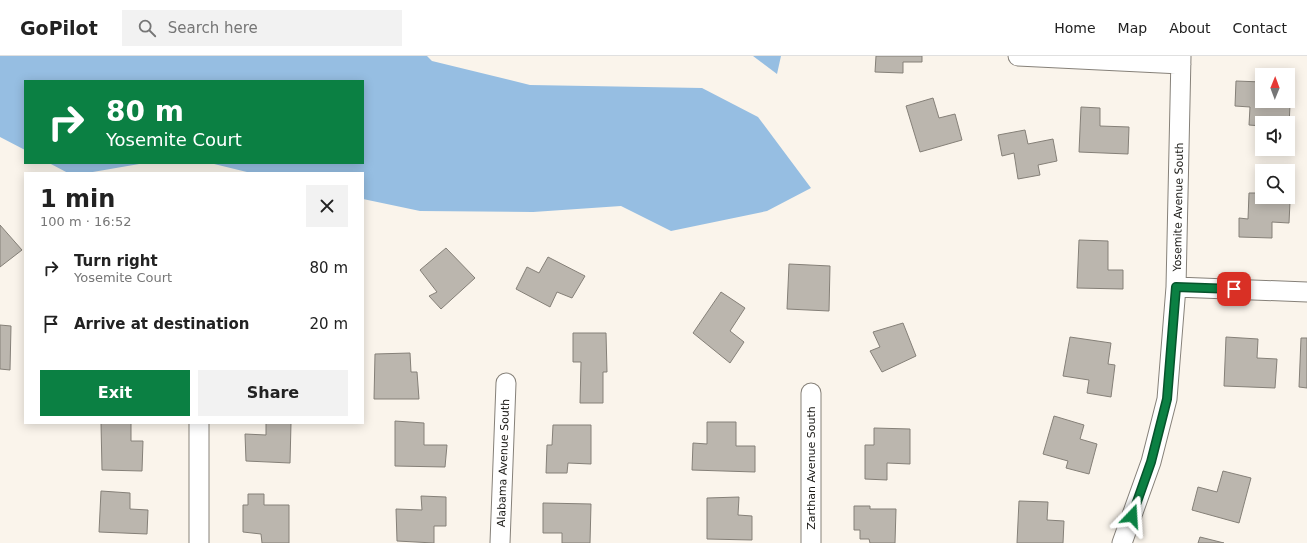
<!DOCTYPE html>
<meta charset="utf-8">
<style>
:root{--surface:#fff;--page:#f2f2f2;--text:#222;--muted:#767676;--line:#e0e0e0;--accent:#0b8043}
body{margin:0;font-family:"DejaVu Sans",sans-serif;background:var(--page);color:var(--text);height:100vh;display:flex;flex-direction:column;font-size:15px;white-space:nowrap}
*{box-sizing:border-box;margin:0}
p{font-size:13px;color:var(--muted)}
.icon{flex:none;width:22px;height:22px;fill:none;stroke:currentColor;stroke-width:2;stroke-linecap:round;stroke-linejoin:round}
.map{position:relative;flex:1;overflow:hidden}
.details{position:absolute;left:24px;top:116px;width:340px;height:252px;display:flex;flex-direction:column;background:var(--surface);border-radius:0px;box-shadow:0 2px 10px #0003}
.details>*{flex:none}
.banner{position:absolute;left:24px;top:24px;width:340px;height:84px;border-radius:0px;box-shadow:0 2px 10px #0003;background:#0b8043;color:#fff;overflow:hidden}
.needle{width:26px;rotate:1deg}
.buttons{position:absolute;left:1255px;top:12px;display:grid;gap:8px}
.buttons a{display:grid;place-items:center;width:40px;height:40px;border-radius:0px;background:var(--surface);box-shadow:0 2px 10px #0003;font-size:20px}
.pin{position:absolute;display:grid;place-items:center;width:34px;height:34px;color:#fff;margin:-17px;border-radius:8px;box-shadow:0 2px 6px #0006}
.me{position:absolute;width:44px;margin:-22px;rotate:20deg;stroke-linejoin:round;filter:drop-shadow(0 0 3px #0008)}
.turn{display:flex;align-items:center;gap:14px;height:84px;padding:0 16px;font-size:18px}
.turn .icon{width:52px;height:52px;stroke-width:2.5}
.turn b{display:block;font-size:28px;line-height:34px}
.round{display:grid;place-items:center;flex:none;width:42px;height:42px;border-radius:0px;background:var(--page)}
.head{display:flex;align-items:center;justify-content:space-between;height:68px;padding:0 16px}
h1{font-size:24px;font-weight:800;line-height:30px}
.primary-button{display:flex;gap:8px;margin-top:auto;padding:8px 16px}
.primary-button a{flex:1;height:46px;border-radius:0px;background:var(--accent);color:#fff;font-size:16px;font-weight:800;line-height:46px;text-align:center}
.primary-button a+a{background:var(--page);color:var(--text)}
ul{padding:0;list-style:none}
li{display:flex;align-items:center;gap:12px;height:56px;padding:0 16px}
li div{flex:1}
li b{display:block;font-size:15px}
li em{font-style:normal}
header{display:flex;align-items:center;gap:24px;box-sizing:border-box;height:56px;padding:0 20px;background:var(--surface);border-bottom:1px solid var(--line)}
header strong{font-size:19px}
nav{display:flex;gap:22px;margin-inline-start:auto;font-size:14px}
.search{width:280px;height:36px;background:var(--page);display:flex;align-items:center;gap:10px;box-sizing:border-box;padding:0 14px;border-radius:0px;color:var(--muted);font-size:15px}
.map>svg:first-child{display:block}
</style>
<header>
<strong>GoPilot</strong>
<div class="search"><svg class="icon" aria-label="search" viewBox="0 0 24 24"><circle cx="10" cy="10" r="6"/><path d="M15 15l6 6"/></svg>Search here</div>
<nav><a>Home</a><a>Map</a><a>About</a><a>Contact</a></nav>
</header>
<div class="map">
<svg width="1307" height="487" viewBox="0 0 1307 487">
<rect width="100%" height="100%" fill="#faf4eb"/>
<path fill="#96bee2" d="M0,0H427L432,5L530,29L702,32L758,61L811,132L767,155L671,175L621,150L533,156L420,155L363,143V117H251L210,107H363V25H25V94L0,81Z
M753,0H781L777,18Z
M49,107H145L87,117H68Z"/>
<path fill="#bbb6ae" stroke="#858078" d="M876,0H922V6H903V17L875,16Z
M1236,25L1262,26V45H1288V27H1291L1289,70L1288,67H1262V70L1249,69L1250,51L1235,50Z
M933,42L939,62L955,58L962,84L920,96L906,50Z
M1081,51L1100,52V70L1129,71L1128,98L1079,96Z
M1025,74L1028,88L1053,83L1057,105L1038,109L1040,119L1018,123L1014,97L1002,100L998,79Z
M1288,124H1291L1289,167L1272,166V182L1239,181V162L1248,163L1249,137H1262V141H1288Z
M0,169L22,194L0,211Z
M1079,184L1108,185V214H1123V233L1077,232Z
M446,192L475,222L441,253L429,240L437,236L420,214Z
M548,201L585,220L572,242L557,236L550,251L516,233L527,211L539,217Z
M789,208L830,210L829,255L787,253Z
M721,236L745,252L730,275L744,286L730,307L693,277Z
M903,267L916,300L882,316L870,295L880,291L873,276Z
M0,269L11,270L10,314L0,313Z
M573,277H606L607,316H603V347H580L581,306H573Z
M1070,281L1111,287L1108,308L1115,309L1111,341L1087,337L1089,324L1063,320Z
M1226,281L1258,283L1257,302L1277,303L1275,332L1224,330Z
M1301,282H1307V332L1299,331Z
M410,297L411,316H417L419,343H374L375,298Z
M1054,360L1084,369L1080,383L1097,388L1089,418L1066,412L1068,405L1043,398Z
M395,365L424,367V389H447L445,411L395,410Z
M707,366H736V390H755V416L692,414L693,387L707,388Z
M101,367H131V385H143L142,415L102,414Z
M266,367H291L290,407L246,405L245,378L266,379Z
M553,369H591V408L568,407L567,417H546L547,389H552Z
M874,372L910,373V408L887,407V424L865,423V389H874Z
M1223,415L1251,422L1239,467L1192,454L1198,431L1217,436Z
M101,435L130,437V453L148,454L147,478L99,476Z
M248,438H264V449H289V487H262L261,478L243,476V449H248Z
M421,440L446,441V470H434V487L397,485L396,453L422,454Z
M739,441L738,459L752,460V484L707,483V442Z
M1019,445L1048,446L1047,464L1064,465L1063,487H1017Z
M543,447L591,448L590,487H562V477H543Z
M854,450H870V453H896L895,487H870L869,483H860V474H854Z
M1200,481L1224,487H1198Z"/>
<g fill="none" stroke-linecap="round" stroke-linejoin="round">
<defs>
<path id="street" d="M1018,0L1181,8
M1176,231L1307,236
M811,337V487
M199,367V487
M500,487L506,327
M1122,487L1151,406L1167,343L1176,231L1181,0"/>
</defs>
<use href="#street" stroke="#868179" stroke-width="21"/>
<use href="#street" stroke="#fff" stroke-width="19"/>
</g>
<g fill="none" stroke-linecap="round" stroke-linejoin="round">
<defs>
<path id="route" d="M1132,460L1151,406L1167,343L1176,231L1234,233"/>
</defs>
<use href="#route" stroke="#07532c" stroke-width="10"/>
<use href="#route" stroke="#0b8043" stroke-width="7"/>
</g>
<g text-anchor="middle" stroke-width="3" stroke-linejoin="round" paint-order="stroke">
<g font-size="11" fill="#1a1915" stroke="#fff">
<text transform="translate(1178 151) rotate(-89)" y="4">Yosemite Avenue South</text>
<text transform="translate(503 407) rotate(-88)" y="4">Alabama Avenue South</text>
<text transform="translate(811 412) rotate(-90)" y="4">Zarthan Avenue South</text>
</g>
</g>
</svg>
<div class="buttons">
<a><svg class="needle" viewBox="-14 -14 28 28"><path d="M0-13l5 13h-10z" fill="#e53935"/><path d="M0 13l5-13h-10z" fill="#767676"/></svg></a>
<a><svg class="icon" aria-label="sound" viewBox="0 0 24 24"><path d="M4 9h4l5-4v14l-5-4H4zM17 9q2 3 0 6"/></svg></a>
<a><svg class="icon" aria-label="search" viewBox="0 0 24 24"><circle cx="10" cy="10" r="6"/><path d="M15 15l6 6"/></svg></a>
</div>
<div class="pin" style="left:1234px;top:233px;background:#d93025"><svg class="icon" aria-label="arrive" viewBox="0 0 24 24"><path d="M6 21V4h12l-3 4 3 4H6"/></svg></div>
<svg class="me" style="left:1132px;top:460px" viewBox="-20 -20 40 40"><path d="M0-17L14 15 0 8-14 15z" fill="#0b8043" stroke="#fff" stroke-width="4"/></svg>
<div class="banner">
<div class="turn"><svg class="icon" aria-label="right" viewBox="0 0 24 24"><path d="M7 20v-9h11M14 6l5 5-5 5"/></svg><div><b>80 m</b>Yosemite Court</div></div>
</div>
<section class="details">
<div class="head"><div><h1>1 min</h1><p>100 m · 16:52</p></div><a class="round"><svg class="icon" aria-label="close" viewBox="0 0 24 24"><path d="M6 6l12 12M18 6L6 18"/></svg></a></div>
<ul>
<li><svg class="icon" aria-label="right" viewBox="0 0 24 24"><path d="M7 20v-9h11M14 6l5 5-5 5"/></svg><div><b>Turn right</b><p>Yosemite Court</p></div><em>80 m</em></li>
<li><svg class="icon" aria-label="arrive" viewBox="0 0 24 24"><path d="M6 21V4h12l-3 4 3 4H6"/></svg><div><b>Arrive at destination</b></div><em>20 m</em></li>
</ul>
<div class="primary-button"><a>Exit</a><a>Share</a></div>
</section>
</div>
